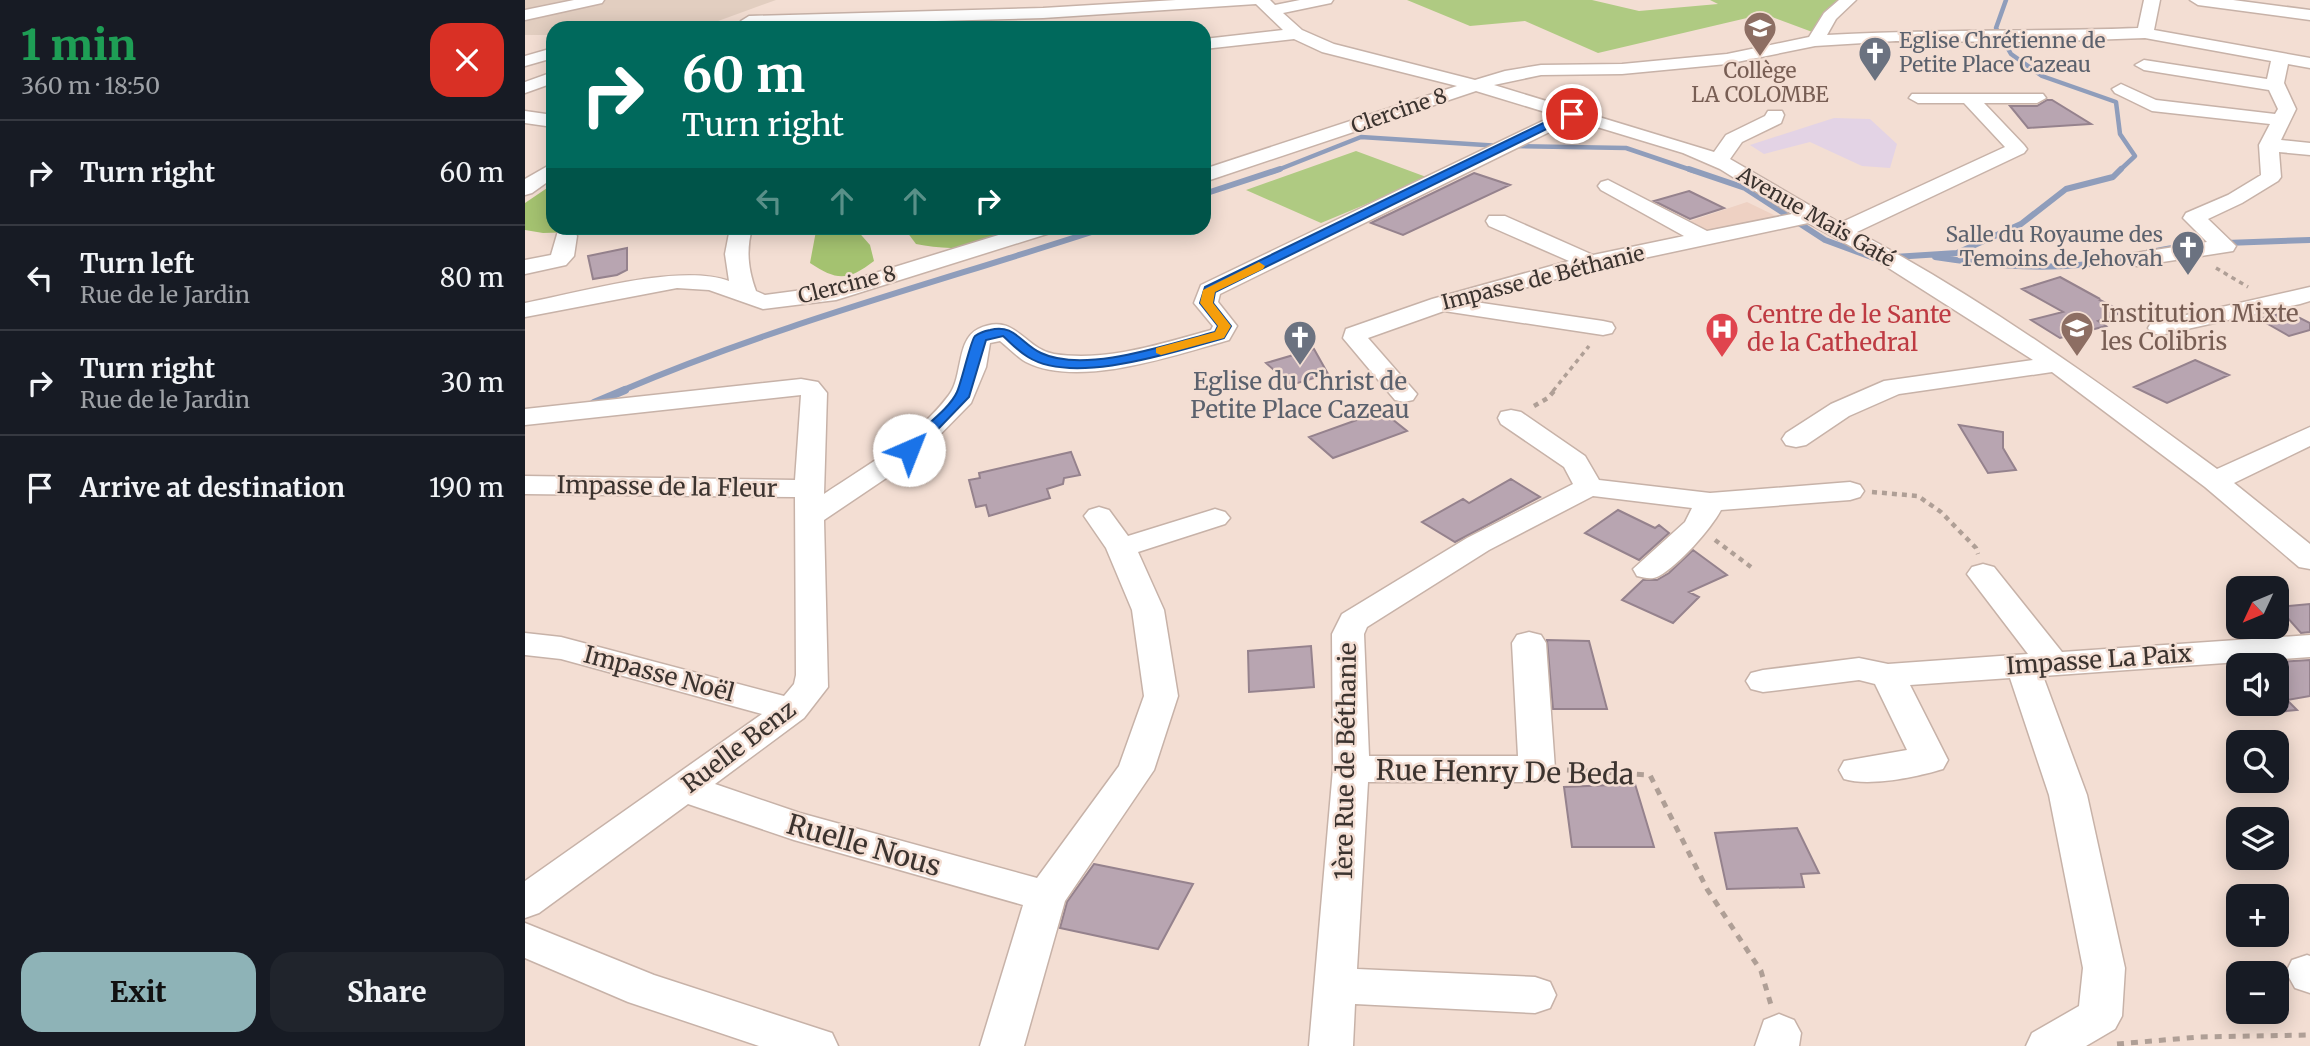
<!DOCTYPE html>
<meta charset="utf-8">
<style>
:root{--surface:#171b24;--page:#20242c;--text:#f1f3f6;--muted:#9ea1a6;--line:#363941;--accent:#8eb3b7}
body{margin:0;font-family:Merriweather,serif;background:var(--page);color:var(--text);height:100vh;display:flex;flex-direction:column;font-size:26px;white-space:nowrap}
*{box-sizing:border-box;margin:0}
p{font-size:23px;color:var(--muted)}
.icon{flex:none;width:38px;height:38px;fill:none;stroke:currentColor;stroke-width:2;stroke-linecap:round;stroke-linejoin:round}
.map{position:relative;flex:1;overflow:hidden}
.drawer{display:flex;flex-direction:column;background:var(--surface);width:525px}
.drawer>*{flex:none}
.hud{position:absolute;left:21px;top:21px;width:665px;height:214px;border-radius:21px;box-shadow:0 4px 18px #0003;background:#00695c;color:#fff;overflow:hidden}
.needle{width:46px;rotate:226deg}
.tools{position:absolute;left:1701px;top:576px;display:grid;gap:14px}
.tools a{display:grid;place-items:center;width:63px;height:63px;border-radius:14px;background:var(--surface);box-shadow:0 4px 18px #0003;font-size:35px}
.pin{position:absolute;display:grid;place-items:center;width:60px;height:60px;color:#fff;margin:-30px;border:4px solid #fff;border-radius:50%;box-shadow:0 2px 7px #0007}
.me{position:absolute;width:77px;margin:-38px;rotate:44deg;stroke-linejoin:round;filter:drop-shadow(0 0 5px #0008)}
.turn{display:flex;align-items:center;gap:24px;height:147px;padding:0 21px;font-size:32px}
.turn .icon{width:91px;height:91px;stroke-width:2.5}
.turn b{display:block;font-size:49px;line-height:60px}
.lanes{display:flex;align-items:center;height:66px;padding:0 21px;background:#0003;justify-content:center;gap:35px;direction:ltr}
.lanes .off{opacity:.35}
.round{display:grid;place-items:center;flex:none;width:74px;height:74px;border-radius:21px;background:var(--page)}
.summary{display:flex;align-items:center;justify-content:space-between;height:119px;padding:0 21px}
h1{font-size:42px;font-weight:800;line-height:52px;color:#1e9e55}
.primary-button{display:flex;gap:14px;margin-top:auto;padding:14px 21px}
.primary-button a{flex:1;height:80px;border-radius:21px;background:var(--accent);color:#111;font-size:28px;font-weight:800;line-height:80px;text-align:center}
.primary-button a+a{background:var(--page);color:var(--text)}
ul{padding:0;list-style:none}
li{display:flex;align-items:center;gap:21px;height:105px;padding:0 21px;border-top:2px solid var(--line)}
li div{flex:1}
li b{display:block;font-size:26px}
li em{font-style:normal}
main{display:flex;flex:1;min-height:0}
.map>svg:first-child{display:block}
</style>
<main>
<section class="drawer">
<div class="summary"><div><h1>1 min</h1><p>360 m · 18:50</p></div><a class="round" style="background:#d93025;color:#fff"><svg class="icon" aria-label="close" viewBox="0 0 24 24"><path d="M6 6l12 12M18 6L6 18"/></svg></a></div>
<ul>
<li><svg class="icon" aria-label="right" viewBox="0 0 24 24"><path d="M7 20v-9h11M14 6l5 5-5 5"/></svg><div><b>Turn right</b></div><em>60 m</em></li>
<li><svg class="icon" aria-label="left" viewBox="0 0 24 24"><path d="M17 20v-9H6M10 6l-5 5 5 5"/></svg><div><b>Turn left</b><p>Rue de le Jardin</p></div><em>80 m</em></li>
<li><svg class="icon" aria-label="right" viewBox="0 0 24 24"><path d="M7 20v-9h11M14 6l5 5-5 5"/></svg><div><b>Turn right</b><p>Rue de le Jardin</p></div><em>30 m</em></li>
<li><svg class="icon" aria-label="arrive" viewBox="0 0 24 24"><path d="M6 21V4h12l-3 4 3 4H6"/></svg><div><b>Arrive at destination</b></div><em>190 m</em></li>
</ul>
<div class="primary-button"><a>Exit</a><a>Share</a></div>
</section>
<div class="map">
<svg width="1785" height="1046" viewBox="0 0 1785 1046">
<rect width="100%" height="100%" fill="#f3ded3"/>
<path fill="#eed1c3" d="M1222,202L1251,216L1184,235L1159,223Z"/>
<path fill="#e2cec0" d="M0,0H251L174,28H28V35H0Z"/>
<path fill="#e3d3e5" d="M1309,118L1345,119L1372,144L1365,168L1337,166L1285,142L1239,154L1225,145Z"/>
<path fill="#afca82" d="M882,0H1067L1114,11L1193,4L1185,0H1321L1290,33L1239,14L1073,53L1000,21L945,26Z
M831,151L904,178L796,223L721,190Z"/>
<path fill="#a4c270" d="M28,184V228H60L52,232L18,233L0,230V203Z
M288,228H330L345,245L349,261C323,281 312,281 285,263L291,231Z
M379,228H480C458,252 421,250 391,244Z"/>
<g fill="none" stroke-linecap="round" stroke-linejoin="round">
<path stroke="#8f9dbb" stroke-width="4.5" d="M1481,0L1471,28L1486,54L1517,76L1591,102L1595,134L1610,156L1594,171
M988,146L1101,148L1169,171
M750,171L836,137L975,146"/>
<path stroke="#8f9dbb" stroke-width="6" d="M1164,169L1220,188L1300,240L1349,258
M679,194L755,169
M1701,243L1785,240
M1369,257L1432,253L1496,224L1541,189L1588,177L1596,169
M1410,257C1462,265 1513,270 1565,264C1597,260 1628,250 1660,246
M96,391C253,324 417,281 579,228"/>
<path stroke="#8f9dbb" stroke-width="8" d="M69,403L100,390"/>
</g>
<path fill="#b8a5b1" stroke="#95828d" stroke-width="2" d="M1522,100H1527L1566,124L1503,128L1485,106H1512Z
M949,173L985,185L878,235L846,223Z
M1164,191L1199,208L1165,219L1129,201Z
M102,248V270L92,275L68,279L63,256Z
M1535,277L1575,299H1573L1598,312L1573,321L1581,326L1535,338L1506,320L1538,312L1497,289Z
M1763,312L1785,323V330L1764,336L1734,319Z
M789,349L803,374L766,385L741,363Z
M1670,360L1704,375L1642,403L1609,387Z
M857,411L882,431L808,458L784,437Z
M1434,425L1478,432V448L1491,470L1463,473Z
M546,452L555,475L539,478L538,484L522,489L525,498L464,516L461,505L451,507L444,480L455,478L454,473Z
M986,479L1015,497L930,542L897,522L938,499L944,503Z
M1093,510L1130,528L1134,525L1144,533L1114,560L1060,533Z
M1168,550L1202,575L1164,592L1174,597L1148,623L1097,600L1118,580H1132L1144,573Z
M1785,604V632L1776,633L1753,607Z
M1022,640L1064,641L1082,709H1028Z
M786,646L789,687L724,692L723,651Z
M1785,660V696L1762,700L1772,710L1741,713L1734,704H1752V665H1713V672L1709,665Z
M1110,784L1129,847H1047L1039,787Z
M1272,828L1294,873L1276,874L1279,887L1202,889L1190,833Z
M569,864L668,884L633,949L535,928L542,902Z"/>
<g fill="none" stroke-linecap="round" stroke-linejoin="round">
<defs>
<path id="minor" d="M49,0H79L77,3L0,20V10Z
M651,0H745L750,5L775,0H808L806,3L758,13L777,30L809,44L950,80L980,71L1016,65L1097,64L1202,54L1284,37L1299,13L1314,0H1331L1311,19L1302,35C1405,29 1509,32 1613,28L1619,0H1635L1629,30L1785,58V68L1763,64L1759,83L1771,109L1756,140L1785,143V155L1754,152L1756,177L1753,181L1717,203L1683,219L1711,246L1708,251L1612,266L1604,264L1601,259L1604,254L1682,242L1658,218L1661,213L1703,195L1736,175L1734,145L1745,124L1627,111L1590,93L1587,89L1596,84L1631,100L1750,114L1753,109L1744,90L1619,70L1610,65L1619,60L1742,79L1746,61L1620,38L1508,42L1371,41L1290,46L1202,64L1097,74L1016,75L969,85L1189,152L1201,135L1240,116L1243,111H1257L1259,115L1256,123L1217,142L1205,159L1315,223L1480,147L1439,103H1393L1384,98L1387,94H1518L1521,98L1512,103H1459L1499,145L1502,149L1499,153L1332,232C1459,299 1576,384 1692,469L1785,427V446L1709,483L1785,544V569L1774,567L1680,487L1527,372L1374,394L1324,416L1281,445L1271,447L1261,445L1257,439L1261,433L1306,404L1359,381L1508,360L1351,260L1283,223L1063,270L950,302L1078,321L1087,323L1090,328L1087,333L1078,335L919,311L843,338L892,394L888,400L879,402L870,400L818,338L821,329L907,299L1044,261L964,226L961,221L964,216H980L1068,255L1159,236L1076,190L1073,186L1076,182L1083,180L1182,231L1267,214L1195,169L1158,153L1049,120L695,294L693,302L712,326L704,340C650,355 554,389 501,362C492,357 483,347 475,341L465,343L461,367L446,403L394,456L299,520L303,687L279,718L190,784L275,813L512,878L594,766L619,696L607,610L581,548L559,516L564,510L574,507L584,510L603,536L690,509L700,512L705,518L700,524L613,552L639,610L653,696L629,770L540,901L499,1046H455L498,905L269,840L163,804L14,913L0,918V881L237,714L36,659L0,655V633L36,637L259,696L269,684L271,675L270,497L0,494V476L270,480L276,395L0,425V409L276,379L293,382L302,393L299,494C342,465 392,438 424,395C438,377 431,340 453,329C490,311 499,349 529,354C582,362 635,344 686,330L688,326L669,303L676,285L1030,115L951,91L679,182V169L932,86L797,52L769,39L679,49V39L758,30L731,4L518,18L224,26L216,21L224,16L518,8Z
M1665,0H1708L1785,10V20L1673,5Z
M28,48V58L0,66V56Z
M28,72V83L0,93V82Z
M0,111L28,115V127L0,123Z
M28,163V178L7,193L0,195V179Z
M205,228H227C221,250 223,269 231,291L240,295L308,286L496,228H528L525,233L311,300L238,309L184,290L152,288L0,317V303C54,293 154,263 204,281L200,254Z
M41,229L49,231L52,236L49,256L41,265L0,274V260L26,255L33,231Z
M1785,287V301L1775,304L1635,335L1626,333L1623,328L1626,323Z
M986,410L996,412L1060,456L1074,480L1185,493L1325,482L1335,485L1339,491L1335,497L1325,500L1196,510C1185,530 1154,565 1134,576C1127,580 1120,578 1112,576L1108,569L1160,522L1167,508L1068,496L964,550L842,627L839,634L844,756H993L987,643L992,635L1004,632L1016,635L1021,643L1030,769L1025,778L1012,782H843L832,969L1010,977L1025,982L1031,995L1025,1008L1010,1013L830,1004L828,1046H784L808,769L807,634L817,614L942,538L1048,484L1039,467L976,424L973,418L976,412Z
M1458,564L1469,567L1537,652L1785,635V657L1518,676L1562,795L1600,968L1597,1016L1590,1029L1561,1046H1501L1507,1033L1554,1006L1558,968L1524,795L1485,678L1385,685L1423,760L1418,769C1392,777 1344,787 1319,779L1314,770L1319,761L1382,750L1350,684L1334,680L1238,692L1226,689L1221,681L1226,673L1238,670L1334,658L1363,664L1503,654L1442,574L1447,567Z
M0,923L129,975L307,1033L313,1046H234L103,1002L0,958Z
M1782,955L1785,956V993L1770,988L1761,972L1767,960Z
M1254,1014L1269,1020L1276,1033L1274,1046H1230L1239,1020Z"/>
</defs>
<use href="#minor" stroke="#c7b2a8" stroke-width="3"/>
<path stroke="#af9f96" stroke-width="3.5" stroke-dasharray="4.5 4.5" stroke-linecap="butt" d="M1691,268L1723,287
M1028,391L1064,346"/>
<path stroke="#af9f96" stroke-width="4.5" stroke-dasharray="5 5" stroke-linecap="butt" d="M1009,406L1023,398L1030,390
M1347,492L1393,496L1416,512L1451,548L1453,554
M1190,540L1226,567"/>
<path stroke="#af9f96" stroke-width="5" stroke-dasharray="7 7" stroke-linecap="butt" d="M1042,770L1125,775L1182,889L1236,971L1246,1005
M1592,1044L1674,1037L1785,1035"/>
<use href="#minor" fill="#fff" fill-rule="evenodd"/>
</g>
<path fill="#1a73e8" stroke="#114b97" stroke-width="2" d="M1043,111L1052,114L690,292L688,303L706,326L699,338C651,351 549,386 503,357C494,352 486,343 478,336L461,340L444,397L390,453H379L377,450C391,431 423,412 432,392C437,381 446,339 450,336C454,333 460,331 465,330C489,323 496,344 516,353C560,374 644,344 690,332L693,326L675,303L680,287Z"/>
<path fill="#f59e0b" d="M734,262L740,266L738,269L690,292L688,303L706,326L699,338L636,355L631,353V348L690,332L693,326L675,303L678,290Z"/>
<defs>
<symbol id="university-pin" viewBox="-11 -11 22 30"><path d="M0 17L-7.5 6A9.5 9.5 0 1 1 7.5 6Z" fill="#8d6e63" stroke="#f3ded3"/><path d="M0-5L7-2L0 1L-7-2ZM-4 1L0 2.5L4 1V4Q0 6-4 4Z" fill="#fff"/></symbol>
<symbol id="church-pin" viewBox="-11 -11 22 30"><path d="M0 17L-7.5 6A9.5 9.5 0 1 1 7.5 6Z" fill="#6b7280" stroke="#f3ded3"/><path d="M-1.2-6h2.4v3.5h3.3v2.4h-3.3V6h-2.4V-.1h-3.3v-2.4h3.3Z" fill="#fff"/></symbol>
<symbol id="school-pin" viewBox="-11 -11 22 30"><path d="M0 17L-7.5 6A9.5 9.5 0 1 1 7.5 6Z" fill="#8d6e63" stroke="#f3ded3"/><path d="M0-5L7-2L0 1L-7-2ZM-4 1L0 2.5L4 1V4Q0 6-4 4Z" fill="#fff"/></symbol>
<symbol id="hospital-pin" viewBox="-11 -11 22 30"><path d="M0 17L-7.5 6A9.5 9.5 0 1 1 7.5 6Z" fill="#e0444e" stroke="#f3ded3"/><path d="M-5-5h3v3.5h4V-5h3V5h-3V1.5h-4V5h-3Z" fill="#fff"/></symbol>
</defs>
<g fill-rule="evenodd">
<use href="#university-pin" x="1216" y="9" width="38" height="52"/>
<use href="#church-pin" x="1331" y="34" width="38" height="52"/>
<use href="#church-pin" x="1644" y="228" width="38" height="52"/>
<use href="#school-pin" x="1533" y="309" width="38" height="52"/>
<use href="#hospital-pin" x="1178" y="310" width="38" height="52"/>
<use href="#church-pin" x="756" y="318" width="38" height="52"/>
</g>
<g text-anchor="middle" stroke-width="5" stroke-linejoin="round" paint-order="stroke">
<g font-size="21" fill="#5b616d" stroke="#f3ded3" text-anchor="start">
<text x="1374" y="48">Eglise Chrétienne de<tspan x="1374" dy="24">Petite Place Cazeau</tspan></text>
<text x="1638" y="242" text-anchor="end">Salle du Royaume des<tspan x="1638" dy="24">Temoins de Jehovah</tspan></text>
</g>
<g font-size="21" fill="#785e54" stroke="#f3ded3">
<text x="1235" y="78">Collège<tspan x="1235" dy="24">LA COLOMBE</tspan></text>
</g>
<g font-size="21" fill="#3b332f" stroke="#f3ded3">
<text transform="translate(874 111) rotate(-19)" y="7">Clercine 8</text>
<text transform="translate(1291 217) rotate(30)" y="7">Avenue Maïs Gaté</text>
<text transform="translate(1018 278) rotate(-14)" y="7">Impasse de Béthanie</text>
<text transform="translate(322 285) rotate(-14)" y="7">Clercine 8</text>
</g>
<g font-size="24" fill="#785e54" stroke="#f3ded3" text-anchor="start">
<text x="1576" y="322">Institution Mixte<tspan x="1576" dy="28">les Colibris</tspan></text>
</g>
<g font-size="24" fill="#be3a42" stroke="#f3ded3" text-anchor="start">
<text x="1222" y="323">Centre de le Sante<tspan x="1222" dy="28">de la Cathedral</tspan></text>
</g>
<g font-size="24" fill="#5b616d" stroke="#f3ded3">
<text x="775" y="390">Eglise du Christ de<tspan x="775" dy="28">Petite Place Cazeau</tspan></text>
</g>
<g font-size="24" fill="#3b332f" stroke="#f3ded3">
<text transform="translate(142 487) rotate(1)" y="8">Impasse de la Fleur</text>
<text transform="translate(1574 660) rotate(-4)" y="8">Impasse La Paix</text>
<text transform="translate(134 674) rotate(15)" y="8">Impasse Noël</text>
<text transform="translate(214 747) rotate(-37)" y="8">Ruelle Benz</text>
<text transform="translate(821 761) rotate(-89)" y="8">1ère Rue de Béthanie</text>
</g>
<g font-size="28" fill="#3b332f" stroke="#f3ded3">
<text transform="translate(980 772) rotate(1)" y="10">Rue Henry De Beda</text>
<text transform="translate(339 845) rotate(16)" y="10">Ruelle Nous</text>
</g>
</g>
</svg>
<div class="tools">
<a><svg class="needle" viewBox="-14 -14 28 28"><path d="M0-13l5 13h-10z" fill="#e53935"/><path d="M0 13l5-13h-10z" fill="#9ea1a6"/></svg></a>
<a><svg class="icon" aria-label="sound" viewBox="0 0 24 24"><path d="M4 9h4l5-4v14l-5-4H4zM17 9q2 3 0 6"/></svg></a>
<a><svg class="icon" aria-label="search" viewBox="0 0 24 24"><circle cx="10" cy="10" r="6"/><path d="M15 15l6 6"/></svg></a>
<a><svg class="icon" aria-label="layers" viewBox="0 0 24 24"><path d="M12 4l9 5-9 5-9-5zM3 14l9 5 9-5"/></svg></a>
<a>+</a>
<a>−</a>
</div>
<div class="pin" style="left:1047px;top:114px;background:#d93025"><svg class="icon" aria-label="arrive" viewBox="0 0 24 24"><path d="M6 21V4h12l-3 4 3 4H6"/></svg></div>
<svg class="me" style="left:384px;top:450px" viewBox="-20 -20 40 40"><circle r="19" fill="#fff"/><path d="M0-13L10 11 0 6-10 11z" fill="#1a73e8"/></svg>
<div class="hud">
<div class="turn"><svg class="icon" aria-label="right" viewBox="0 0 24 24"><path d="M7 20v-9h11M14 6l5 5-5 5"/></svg><div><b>60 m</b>Turn right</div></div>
<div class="lanes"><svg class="icon off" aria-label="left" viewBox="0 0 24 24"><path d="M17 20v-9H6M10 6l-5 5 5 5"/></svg><svg class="icon off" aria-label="ahead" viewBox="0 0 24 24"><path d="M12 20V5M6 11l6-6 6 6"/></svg><svg class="icon off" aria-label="ahead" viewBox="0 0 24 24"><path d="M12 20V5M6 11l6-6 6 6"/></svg><svg class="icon" aria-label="right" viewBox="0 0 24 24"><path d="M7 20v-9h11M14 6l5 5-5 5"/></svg></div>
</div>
</div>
</main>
